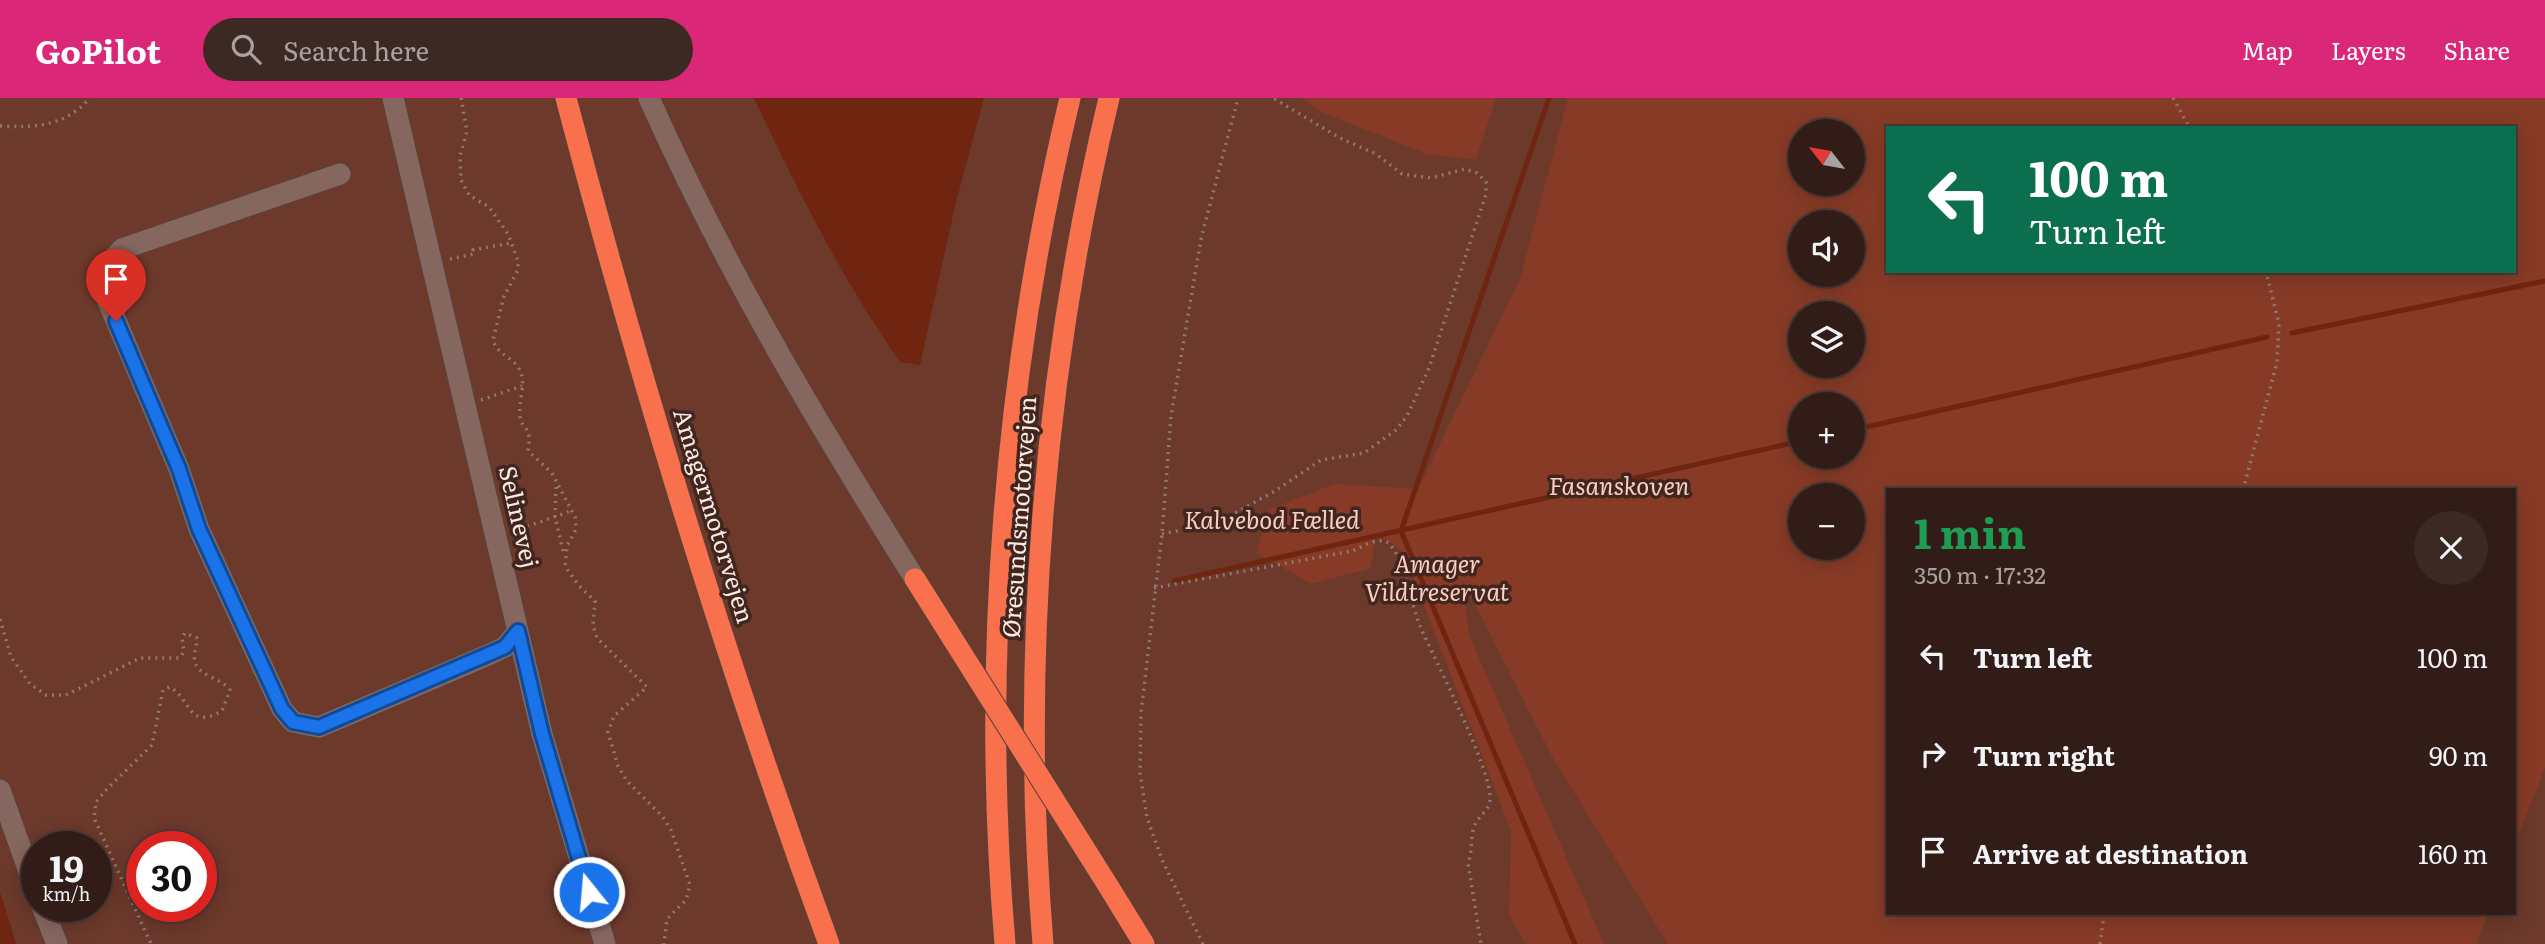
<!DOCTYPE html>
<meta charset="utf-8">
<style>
:root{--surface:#311c17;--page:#3d2924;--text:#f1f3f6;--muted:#a8a1a1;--line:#4c3a36;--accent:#db2777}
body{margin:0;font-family:Literata,serif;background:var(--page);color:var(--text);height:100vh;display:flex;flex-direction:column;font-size:26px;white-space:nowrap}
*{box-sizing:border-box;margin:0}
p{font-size:23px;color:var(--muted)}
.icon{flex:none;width:38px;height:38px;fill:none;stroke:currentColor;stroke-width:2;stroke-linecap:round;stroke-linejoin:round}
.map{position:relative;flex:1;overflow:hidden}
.details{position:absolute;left:1886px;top:390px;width:630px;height:427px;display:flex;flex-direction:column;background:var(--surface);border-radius:0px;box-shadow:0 4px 18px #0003,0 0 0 2px var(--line)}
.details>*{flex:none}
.top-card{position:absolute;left:1886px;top:28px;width:630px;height:147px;border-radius:0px;box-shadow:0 4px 18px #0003,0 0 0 2px var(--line);background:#0b6e4f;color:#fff;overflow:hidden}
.needle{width:46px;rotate:301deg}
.controls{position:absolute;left:1788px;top:21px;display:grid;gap:14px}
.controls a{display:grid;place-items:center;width:77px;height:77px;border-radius:50%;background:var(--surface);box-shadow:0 4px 18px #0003,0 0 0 2px var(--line);font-size:35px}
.speed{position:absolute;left:21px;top:733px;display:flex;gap:14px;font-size:35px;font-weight:700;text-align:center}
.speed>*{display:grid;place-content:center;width:91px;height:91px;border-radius:50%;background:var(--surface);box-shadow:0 4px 18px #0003,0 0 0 2px var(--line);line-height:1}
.speed small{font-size:18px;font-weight:400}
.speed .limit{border:10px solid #d22;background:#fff;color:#111}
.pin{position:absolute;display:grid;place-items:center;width:60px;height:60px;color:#fff;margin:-72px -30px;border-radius:50% 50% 50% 0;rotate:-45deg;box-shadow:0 0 7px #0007}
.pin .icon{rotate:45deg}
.me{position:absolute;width:77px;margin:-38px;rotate:343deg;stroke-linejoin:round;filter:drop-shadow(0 0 5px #0008)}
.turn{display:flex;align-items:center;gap:24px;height:147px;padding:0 28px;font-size:32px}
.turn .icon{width:91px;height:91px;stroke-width:2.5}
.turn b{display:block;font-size:49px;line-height:60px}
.round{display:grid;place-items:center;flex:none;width:74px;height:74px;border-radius:37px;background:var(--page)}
.summary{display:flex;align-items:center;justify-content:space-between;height:119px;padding:0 28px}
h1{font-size:42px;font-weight:700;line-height:52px;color:#1e9e55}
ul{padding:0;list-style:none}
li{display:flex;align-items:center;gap:21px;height:98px;padding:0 28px}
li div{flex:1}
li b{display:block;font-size:26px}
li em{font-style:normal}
header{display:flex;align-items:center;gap:42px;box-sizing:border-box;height:98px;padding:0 35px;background:var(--accent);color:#fff}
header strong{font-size:33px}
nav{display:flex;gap:38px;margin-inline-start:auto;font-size:24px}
.search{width:490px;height:63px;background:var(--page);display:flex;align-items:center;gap:18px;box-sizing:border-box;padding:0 24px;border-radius:38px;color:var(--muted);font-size:26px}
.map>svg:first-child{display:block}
</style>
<header>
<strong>GoPilot</strong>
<div class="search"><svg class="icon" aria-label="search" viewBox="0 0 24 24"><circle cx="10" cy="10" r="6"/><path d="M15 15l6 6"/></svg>Search here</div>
<nav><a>Map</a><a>Layers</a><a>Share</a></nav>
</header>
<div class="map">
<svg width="2545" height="846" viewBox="0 0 2545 846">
<rect width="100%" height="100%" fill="#41261f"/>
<path fill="#6c392b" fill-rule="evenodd" d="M0,0H2545V846H16L0,795ZM1888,30H2515V173H1888ZM1801,33H1853V86H1801ZM1801,124H1853V177H1801ZM1801,215H1853V268H1801ZM1801,306H1853V359H1801ZM1888,392H2515V816H1888ZM1801,397H1853V450H1801ZM37,749H96V808H37ZM142,749H201V808H142Z"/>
<path fill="#873b26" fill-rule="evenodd" d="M1302,0H1496L1476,62L1427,56L1321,14Z
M1568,0H2545V669L2515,746V392H1888V816H2488L2476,846H1668L1554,662L1462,481L1469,537L1604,846H1525L1509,816L1511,733L1404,455L1376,434L1371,470L1312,486L1256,455L1268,412L1334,386L1418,391L1520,181ZM1888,30H2515V173H1888ZM1801,33H1853V86H1801ZM1801,124H1853V177H1801ZM1801,215H1853V268H1801ZM1801,306H1853V359H1801ZM1801,397H1853V450H1801Z"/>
<path fill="#6f2510" d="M754,0H984L955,108L920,267L900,264C842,181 797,92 754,0Z
M0,795L16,846H0Z"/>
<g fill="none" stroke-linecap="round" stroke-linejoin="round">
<path stroke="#6f2510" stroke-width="5" d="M1549,0L1401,433L1575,846
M2292,235L2545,183
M1853,332L2267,239
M1174,483L1801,343"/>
<defs>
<path id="minor" d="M393,0L542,636L605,846
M649,0C725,171 816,323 915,481
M340,76L122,151L112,162L106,199L179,371L199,431L282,611L293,624L319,629L488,557L505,549L518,533
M0,692L37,796
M42,808L57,846"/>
<path id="highway" d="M566,0C641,286 727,568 829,846
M1107,786L1144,846
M1005,846C981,564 1004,275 1070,0
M1043,846C1020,563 1043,276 1109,0"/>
</defs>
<use href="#minor" stroke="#59433d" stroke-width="23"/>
<use href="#highway" stroke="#59433d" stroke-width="23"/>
<path stroke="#907872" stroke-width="3.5" stroke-dasharray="2 5" stroke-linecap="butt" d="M461,0L467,33L460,58L461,82L469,97L489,109L508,136L518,163V172L504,198L493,242C498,257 510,258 518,269C528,283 518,303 520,318C521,333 533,326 528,353L552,375L575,419L576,431L567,448L565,468L579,488L595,503L593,528L597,540L647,589L614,618L608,634L618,668L627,683L663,719L671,732L690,787L686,802L667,821L664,846
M2173,0L2190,30
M0,28C36,30 65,28 90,0
M450,161L474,156L473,152L511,145
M481,302L522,288
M556,389L555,419L564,457
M2243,392L2277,264L2279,226L2266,173
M514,433L571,413
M1162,436L1217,425L1275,393L1321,362L1364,355L1396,332L1407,318L1429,270L1486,96V84L1477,75L1465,71L1431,80L1402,76L1376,56L1340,40L1273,0
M1154,490L1352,453C1362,449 1377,439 1387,444C1402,453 1412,509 1420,528C1434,560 1493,674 1490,702C1489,713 1478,718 1474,729C1470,740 1473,752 1468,765L1481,846
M0,521L11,559L30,586L46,597H66L140,560H179L184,554L182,540L185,535L197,540C197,547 193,557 195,564C199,579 222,580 230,592L222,613C187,632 192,602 170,589L163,592L152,647L106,692L96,704L94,720L151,846
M1203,846L1163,764L1147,720L1140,675L1141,615L1162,436L1171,318L1201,141L1238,0
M2100,846L2104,816"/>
<use href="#minor" stroke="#86675f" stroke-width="21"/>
<use href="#highway" stroke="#f8714c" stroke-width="21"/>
<defs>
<path id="highway-bridge" d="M915,481L1107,786"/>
</defs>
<use href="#highway-bridge" stroke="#59433d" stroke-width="23" stroke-linecap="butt"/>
<use href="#highway-bridge" stroke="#f8714c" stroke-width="21"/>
</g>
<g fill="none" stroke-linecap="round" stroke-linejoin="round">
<defs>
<path id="route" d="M116,223L179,371L199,431L282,611L293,624L319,629L505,549L518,533L542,636L589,794"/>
</defs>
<use href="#route" stroke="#114b97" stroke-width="18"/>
<use href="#route" stroke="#1a73e8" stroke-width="12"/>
</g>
<g text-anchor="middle" stroke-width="7" stroke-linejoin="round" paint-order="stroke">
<g font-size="24" font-style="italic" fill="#fbcdc0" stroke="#41261f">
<text x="1619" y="397">Fasanskoven</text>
<text x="1272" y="431">Kalvebod Fælled</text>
<text x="1437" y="475">Amager<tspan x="1437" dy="28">Vildtreservat</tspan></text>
</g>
<g font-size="24" fill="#fbe9e3" stroke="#41261f">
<text transform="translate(713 418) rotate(73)" y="8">Amagermotorvejen</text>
<text transform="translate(518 419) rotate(77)" y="8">Selinevej</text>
<text transform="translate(1020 419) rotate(-86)" y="8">Øresundsmotorvejen</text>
</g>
</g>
</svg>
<div class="controls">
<a><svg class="needle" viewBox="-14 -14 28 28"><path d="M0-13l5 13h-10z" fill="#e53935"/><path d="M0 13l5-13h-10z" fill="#a8a1a1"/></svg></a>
<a><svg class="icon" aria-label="sound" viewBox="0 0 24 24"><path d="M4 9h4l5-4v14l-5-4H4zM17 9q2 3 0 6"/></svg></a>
<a><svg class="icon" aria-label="layers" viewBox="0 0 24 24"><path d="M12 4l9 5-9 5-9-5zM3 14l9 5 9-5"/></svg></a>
<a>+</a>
<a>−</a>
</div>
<div class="speed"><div>19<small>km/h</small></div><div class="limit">30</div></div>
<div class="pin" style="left:116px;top:223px;background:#d93025"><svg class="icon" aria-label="arrive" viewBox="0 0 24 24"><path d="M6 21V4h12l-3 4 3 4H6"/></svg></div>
<svg class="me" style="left:589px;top:794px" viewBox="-20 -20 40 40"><circle r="17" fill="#1a73e8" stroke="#fff" stroke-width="3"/><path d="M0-11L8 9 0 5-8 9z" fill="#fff"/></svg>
<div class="top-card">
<div class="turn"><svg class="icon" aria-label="left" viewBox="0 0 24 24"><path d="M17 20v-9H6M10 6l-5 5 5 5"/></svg><div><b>100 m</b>Turn left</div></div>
</div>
<section class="details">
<div class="summary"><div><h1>1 min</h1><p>350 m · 17:32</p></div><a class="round"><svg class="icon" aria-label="close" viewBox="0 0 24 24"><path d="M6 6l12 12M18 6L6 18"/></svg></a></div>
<ul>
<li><svg class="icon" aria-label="left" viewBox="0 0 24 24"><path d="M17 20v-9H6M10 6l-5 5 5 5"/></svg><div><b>Turn left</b></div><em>100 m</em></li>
<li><svg class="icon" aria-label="right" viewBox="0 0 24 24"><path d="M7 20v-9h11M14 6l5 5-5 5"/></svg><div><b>Turn right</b></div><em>90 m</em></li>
<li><svg class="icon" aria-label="arrive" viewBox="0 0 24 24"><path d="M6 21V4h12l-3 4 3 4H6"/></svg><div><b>Arrive at destination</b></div><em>160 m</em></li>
</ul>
</section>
</div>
